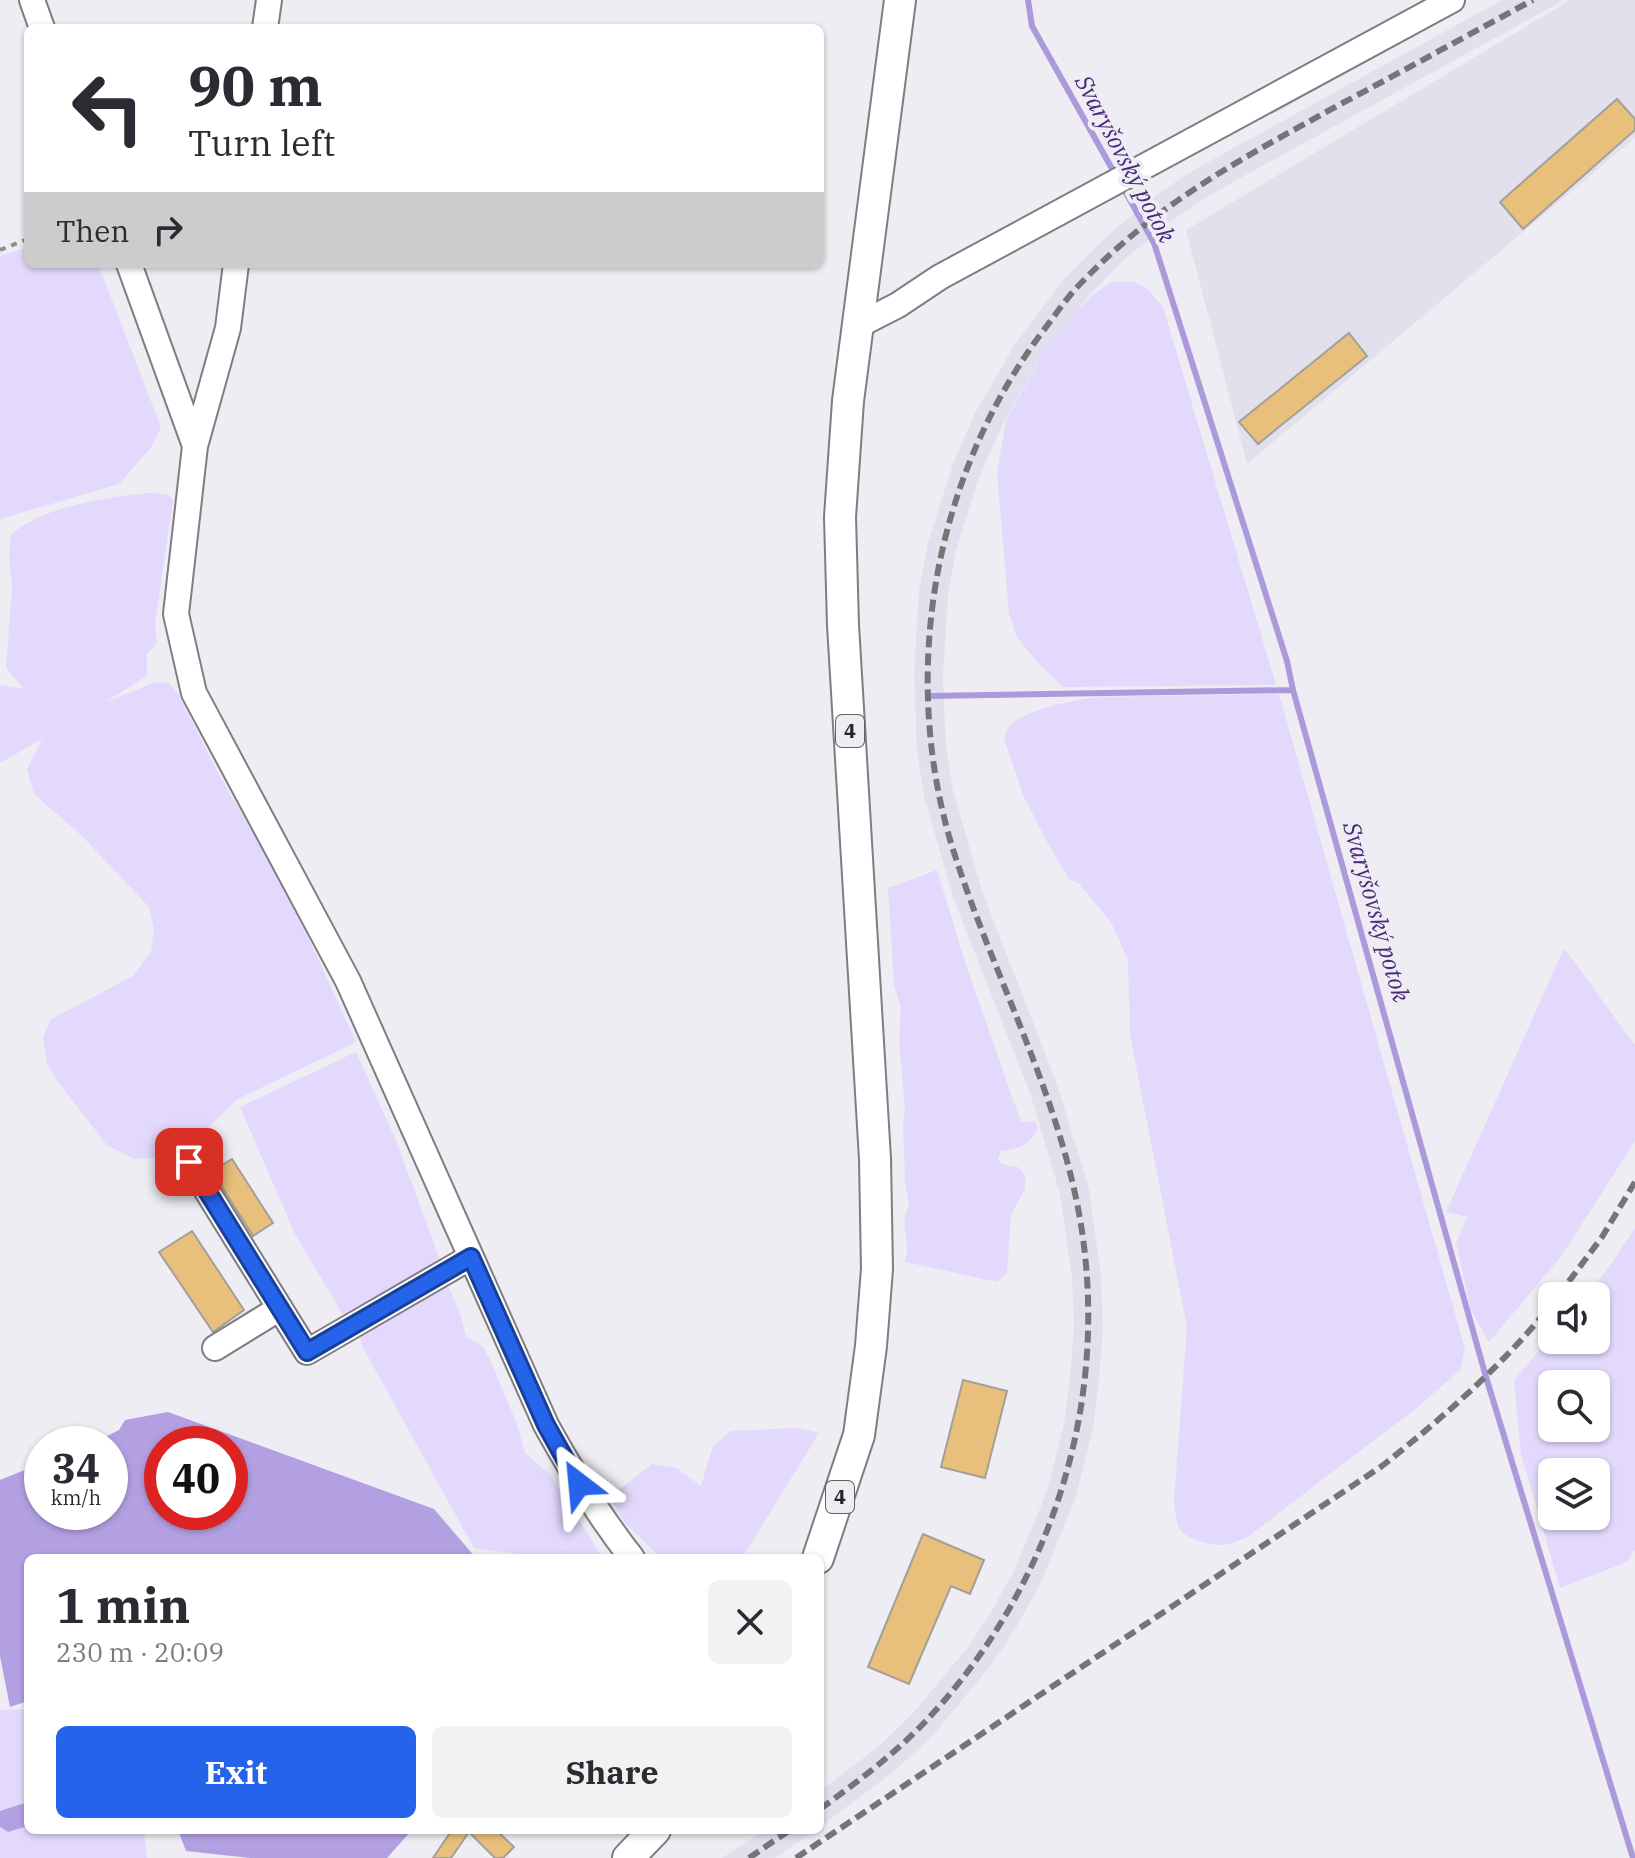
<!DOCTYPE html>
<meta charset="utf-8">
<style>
:root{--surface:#fff;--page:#f2f2f3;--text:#2b2b33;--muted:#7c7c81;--accent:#2563eb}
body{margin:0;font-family:"IBM Plex Serif",serif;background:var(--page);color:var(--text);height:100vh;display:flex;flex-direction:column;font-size:30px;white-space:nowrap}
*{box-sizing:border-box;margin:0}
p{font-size:26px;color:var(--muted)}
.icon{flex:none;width:44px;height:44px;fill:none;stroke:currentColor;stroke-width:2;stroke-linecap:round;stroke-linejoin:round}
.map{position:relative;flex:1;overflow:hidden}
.panel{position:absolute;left:24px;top:1554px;width:800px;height:280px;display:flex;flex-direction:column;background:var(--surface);border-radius:12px;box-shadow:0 2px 6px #0004}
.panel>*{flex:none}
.banner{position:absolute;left:24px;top:24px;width:800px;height:244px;border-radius:12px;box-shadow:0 2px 6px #0004;background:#fff;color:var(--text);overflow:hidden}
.fabs{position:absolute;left:1538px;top:1282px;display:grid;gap:16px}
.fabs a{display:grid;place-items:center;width:72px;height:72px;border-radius:12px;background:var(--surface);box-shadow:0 2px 6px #0004;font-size:40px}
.speed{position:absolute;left:24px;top:1426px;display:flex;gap:16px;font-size:40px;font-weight:700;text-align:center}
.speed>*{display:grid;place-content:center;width:104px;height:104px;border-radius:50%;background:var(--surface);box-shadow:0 2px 6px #0004;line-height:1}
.speed small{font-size:20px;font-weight:400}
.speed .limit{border:12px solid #d22;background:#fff;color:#111}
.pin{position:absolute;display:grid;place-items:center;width:68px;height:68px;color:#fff;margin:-34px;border-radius:16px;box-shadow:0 4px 12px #0006}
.me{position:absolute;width:88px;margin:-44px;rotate:331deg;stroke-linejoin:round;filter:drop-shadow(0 0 6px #0008)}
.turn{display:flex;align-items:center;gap:28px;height:168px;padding:0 32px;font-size:36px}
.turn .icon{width:104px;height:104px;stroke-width:2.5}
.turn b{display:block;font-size:56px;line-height:68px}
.then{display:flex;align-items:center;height:76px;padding:0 32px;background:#0003;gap:16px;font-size:30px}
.round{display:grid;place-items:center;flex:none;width:84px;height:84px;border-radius:12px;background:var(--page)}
.overview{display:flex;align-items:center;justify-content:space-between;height:136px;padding:0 32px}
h1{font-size:48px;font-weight:700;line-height:60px}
.button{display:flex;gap:16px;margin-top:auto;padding:16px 32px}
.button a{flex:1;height:92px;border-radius:12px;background:var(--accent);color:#fff;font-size:32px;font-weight:700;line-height:92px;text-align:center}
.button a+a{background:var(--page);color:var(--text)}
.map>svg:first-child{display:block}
</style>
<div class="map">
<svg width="1635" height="1858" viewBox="0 0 1635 1858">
<rect width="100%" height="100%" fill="#eeedf3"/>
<path fill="#e3e0ed" d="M1502,0H1564L1208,196L1173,220L1126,258L1088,297L1039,360L1002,426L980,475L956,550L948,595L943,676L946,747L953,790L982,891L1057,1084L1089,1188L1101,1276L1103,1329L1099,1380L1093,1429L1075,1500L1041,1582L1016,1628L992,1664L934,1734L897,1769L820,1827V1791L878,1747L913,1713L968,1647L991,1612L1015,1569L1047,1491L1064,1424L1070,1377L1074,1328L1072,1278L1060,1194L1030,1093L954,900L924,796L917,751L914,675L919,591L928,543L953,464L975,413L1015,344L1066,277L1106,237L1155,196L1192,171Z
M1570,0H1635V138L1247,464L1186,230Z
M764,1830H816L775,1858H722Z"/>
<path fill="#e3d9fd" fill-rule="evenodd" d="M28,247V264H98L161,427L152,446L119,484L0,519V256Z
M1133,281L1149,290L1163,307L1276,685L1063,687L1037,662L1016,636L1009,613L997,472L1006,421L1049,343L1091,296L1112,282Z
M149,493L167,494L173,500L155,624L157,644L147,654V676L105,702L156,682L169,683L179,695L219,775L286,889L356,1042L236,1100L188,1148L168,1157L134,1159L107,1145L58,1082L47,1063L43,1038L50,1020L133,976L151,951L154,930L149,907L82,836L34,794L27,769L42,739L0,763V685L24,689L6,668L12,587L9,556L11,535C42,506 108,497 149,493Z
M1279,694L1465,1349L1460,1370L1419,1406L1246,1538C1226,1545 1224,1548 1203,1542C1175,1533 1177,1528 1174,1499L1187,1327L1130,1035L1128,960L1111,922L1079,884L1069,879L1045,838L1023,795L1004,739C1006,735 1006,730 1009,727C1021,710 1077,700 1097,697Z
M937,870L966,965L1021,1122L1035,1121L1038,1128C1030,1145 1019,1149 1001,1151L998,1158L1001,1164L1018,1167L1025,1175V1189L1011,1215L1007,1273L997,1282L905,1262C912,1242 898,1224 909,1206L905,1182L903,1123L905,1108L899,1040L901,1008L894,985L888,888Z
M1564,948L1635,1045V1141L1562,1255L1489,1342L1471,1310L1456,1243L1467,1217L1446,1212Z
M356,1052L397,1143L440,1260L344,1317L295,1234L240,1107Z
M1635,1228V1550L1627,1562L1560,1588L1521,1454L1514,1380L1552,1335V1340H1596V1296H1585L1607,1270ZM1552,1384H1596V1428H1552ZM1552,1472H1596V1516H1552Z
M440,1285L449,1288L460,1313L466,1336L484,1348L490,1360L517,1424L525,1453L550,1474L603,1558H550L474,1548L362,1346L360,1335Z
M797,1428L819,1433L742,1558H661L624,1522L610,1497L652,1464L677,1468L701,1486L713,1446L731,1431Z
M28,1709V1802L0,1811V1710Z
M28,1826V1830H144L147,1858H0V1827L8,1832Z"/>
<path fill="#b3a0e3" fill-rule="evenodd" d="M168,1412L434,1509L476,1558H28V1701L10,1707L0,1656V1480L42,1463V1512H110V1444H91L119,1430L125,1420ZM162,1444H230V1512H162Z
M28,1802V1826L8,1832L0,1827V1811Z
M178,1830H412L387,1858H250L186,1851Z"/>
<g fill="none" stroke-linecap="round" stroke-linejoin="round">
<path stroke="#ac99dc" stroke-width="6" d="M1028,0L1032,26L1115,174
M1121,184L1154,243L1287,661L1293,690L1486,1377L1633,1858
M929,696L1293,690"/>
</g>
<path fill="#e8bf7b" stroke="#a39f9a" stroke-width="2" d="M1617,99L1635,119V130L1523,229L1500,202Z
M1349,333L1367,356L1258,444L1239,422Z
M232,1159L273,1223L253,1236L212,1171Z
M192,1231L244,1310L213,1332L159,1252Z
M963,1380L1007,1391L985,1478L941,1467Z
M923,1534L984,1560L970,1594L951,1586L909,1684L868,1667Z
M452,1830H496L514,1847L503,1858H495L469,1832L451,1858H433Z"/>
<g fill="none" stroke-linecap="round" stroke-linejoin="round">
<defs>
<path id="minor" d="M32,0L42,28
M265,28L269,0
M129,264L195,446
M236,264L228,328L195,446L176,614L194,693L348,981L546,1425C572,1472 599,1516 632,1558
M859,325L898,305L940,277L1452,0
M189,1162L307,1352L471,1257
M215,1348L280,1308"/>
<path id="major" d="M818,1558L859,1435L871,1346L877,1269L875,1159L843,625L840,517L848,401L900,0
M628,1858L655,1830"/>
</defs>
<use href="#minor" stroke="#7e7d82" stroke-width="28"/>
<use href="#major" stroke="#7e7d82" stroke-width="34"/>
<path stroke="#8f8e92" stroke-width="4" stroke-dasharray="6 6" stroke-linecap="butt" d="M0,250L28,239"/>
<use href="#minor" stroke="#fff" stroke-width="24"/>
<use href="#major" stroke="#fff" stroke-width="30"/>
<path stroke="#757578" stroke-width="6" stroke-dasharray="12 6" stroke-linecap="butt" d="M1558,1296L1602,1237L1635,1182
M820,1809C856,1783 892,1756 923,1724C1058,1583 1118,1381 1074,1189C1047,1070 987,960 951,843C900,671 934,479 1040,335C1054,317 1066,298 1082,282C1159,202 1241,159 1337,106C1403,71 1468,35 1533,0
M749,1858L790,1830
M796,1858L1382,1466C1444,1417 1502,1366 1552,1304"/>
</g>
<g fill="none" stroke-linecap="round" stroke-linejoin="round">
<defs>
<path id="route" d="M189,1162L307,1352L471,1257L546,1425L579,1484"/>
</defs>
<use href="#route" stroke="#184099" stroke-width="20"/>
<use href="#route" stroke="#2563eb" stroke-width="14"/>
</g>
<g text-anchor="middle" stroke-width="8" stroke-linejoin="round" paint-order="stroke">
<g fill="#eeedf3" stroke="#616164" stroke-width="2">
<rect x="836" y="715" width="28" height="32" rx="6"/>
<rect x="826" y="1481" width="28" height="32" rx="6"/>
</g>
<g font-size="20" font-weight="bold" fill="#252527">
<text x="850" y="738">4</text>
<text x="840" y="1504">4</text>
</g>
<g font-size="24" font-style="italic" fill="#492b79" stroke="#eeedf3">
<text transform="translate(1125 159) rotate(62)" y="8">Svaryšovský potok</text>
<text transform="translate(1376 912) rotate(74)" y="8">Svaryšovský potok</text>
</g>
</g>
</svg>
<div class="fabs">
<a><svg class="icon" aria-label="sound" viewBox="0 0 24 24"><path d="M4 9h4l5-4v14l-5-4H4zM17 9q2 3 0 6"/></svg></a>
<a><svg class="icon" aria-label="search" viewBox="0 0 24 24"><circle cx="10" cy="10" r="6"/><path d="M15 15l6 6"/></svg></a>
<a><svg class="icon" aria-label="layers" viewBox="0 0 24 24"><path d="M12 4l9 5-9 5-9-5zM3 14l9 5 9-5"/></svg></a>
</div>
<div class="speed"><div>34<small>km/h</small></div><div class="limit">40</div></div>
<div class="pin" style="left:189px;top:1162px;background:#d93025"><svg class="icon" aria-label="arrive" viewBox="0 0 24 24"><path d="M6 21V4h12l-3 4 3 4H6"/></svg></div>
<svg class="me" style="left:579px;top:1484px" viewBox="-20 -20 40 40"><path d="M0-17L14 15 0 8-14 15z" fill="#2563eb" stroke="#fff" stroke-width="4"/></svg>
<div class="banner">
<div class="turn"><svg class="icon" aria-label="left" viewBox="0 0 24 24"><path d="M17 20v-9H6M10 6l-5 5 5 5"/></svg><div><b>90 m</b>Turn left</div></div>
<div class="then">Then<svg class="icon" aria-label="right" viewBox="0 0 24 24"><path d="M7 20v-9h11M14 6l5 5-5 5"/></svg></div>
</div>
<section class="panel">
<div class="overview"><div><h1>1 min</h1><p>230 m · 20:09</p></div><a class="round"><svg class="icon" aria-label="close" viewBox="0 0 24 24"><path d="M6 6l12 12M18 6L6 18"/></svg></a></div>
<div class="button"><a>Exit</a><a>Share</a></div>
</section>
</div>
